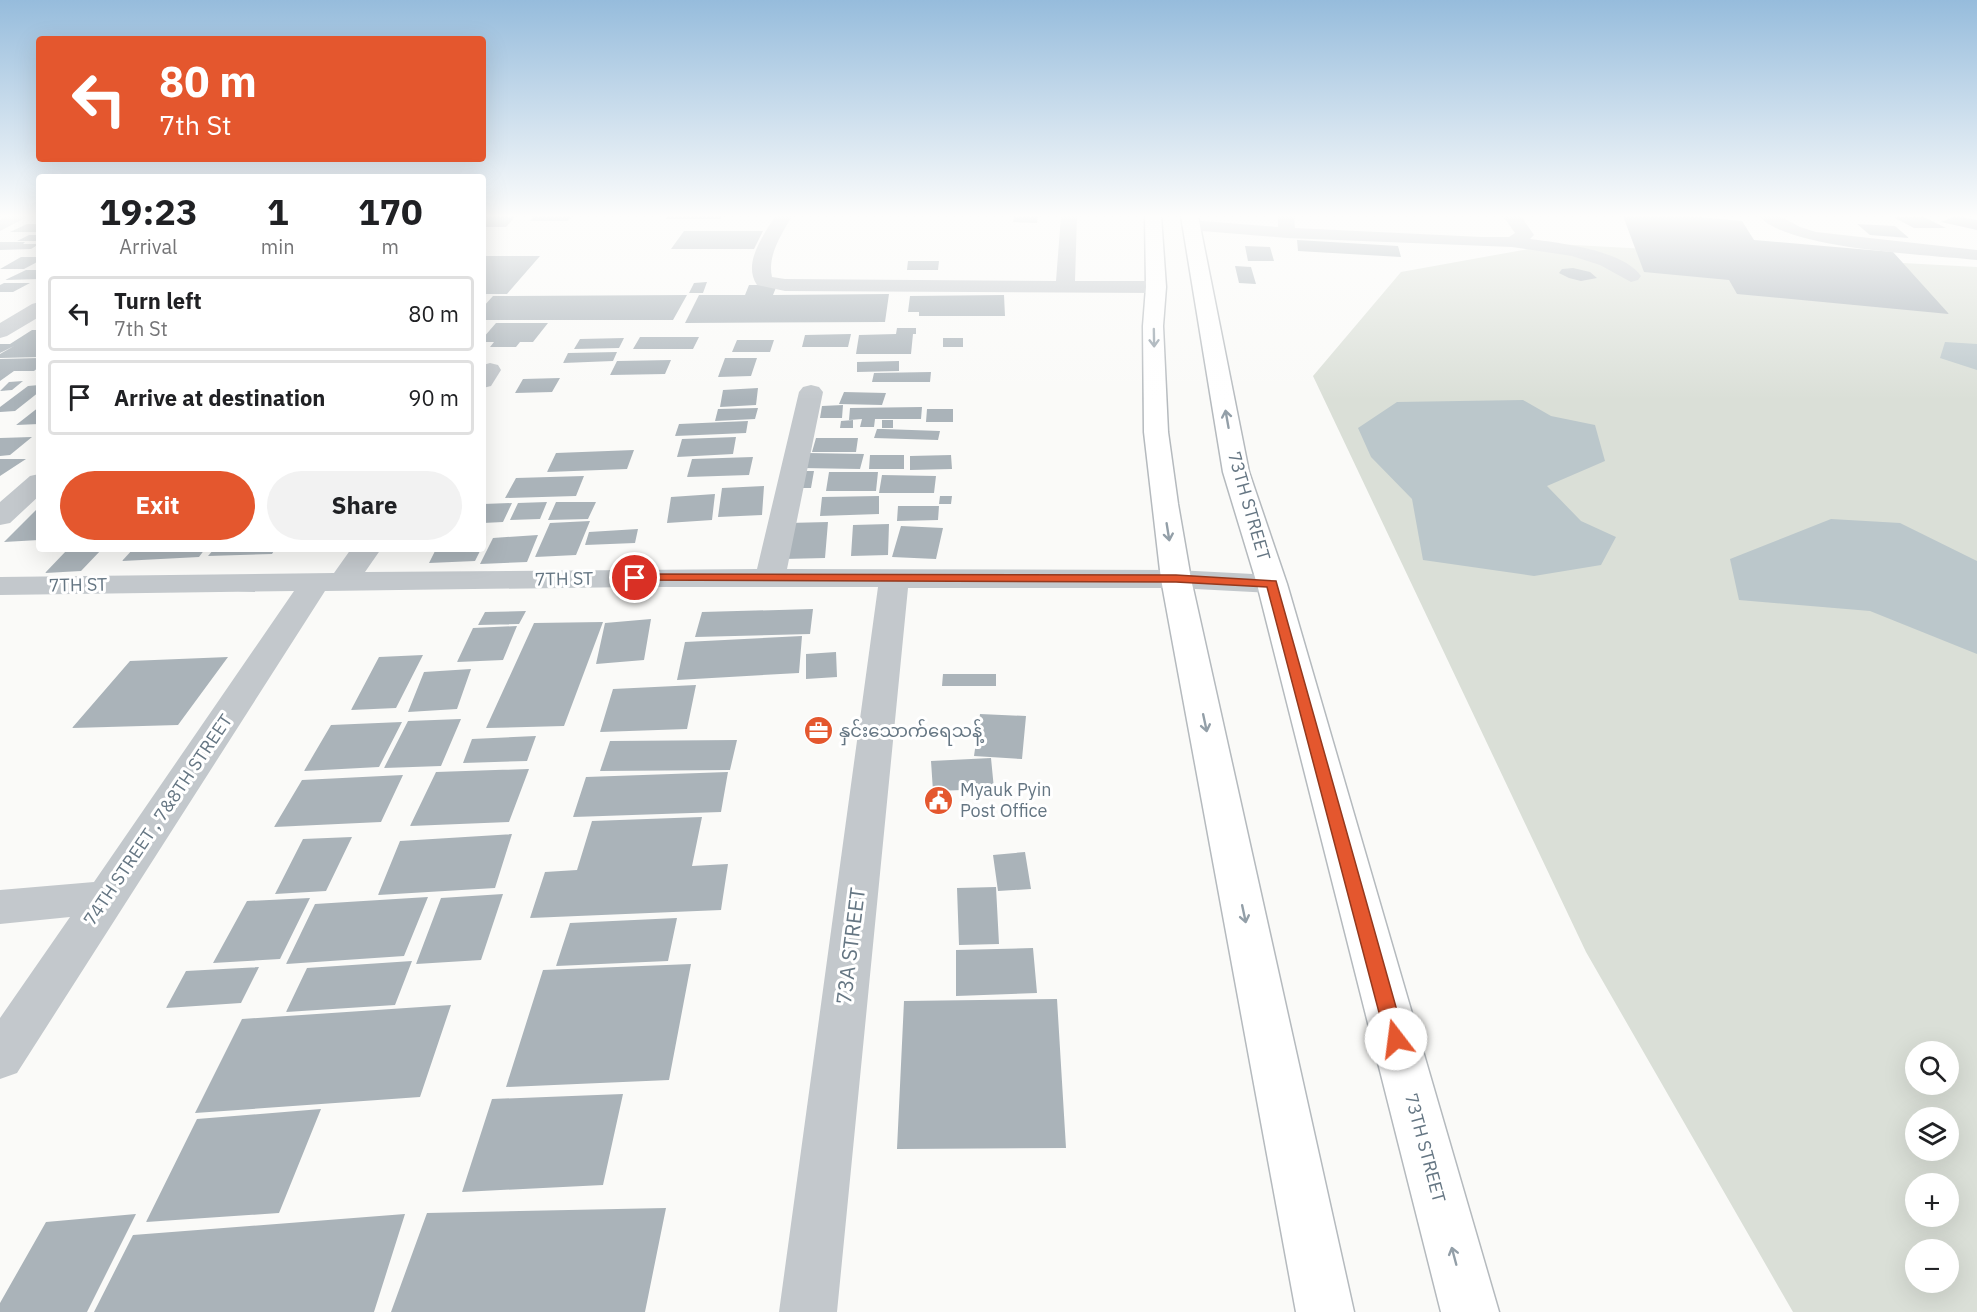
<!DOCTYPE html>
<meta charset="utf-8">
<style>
:root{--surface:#fff;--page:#f2f2f2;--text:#202124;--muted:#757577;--line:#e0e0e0;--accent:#e4572e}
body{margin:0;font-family:"IBM Plex Sans","Noto Sans Myanmar",sans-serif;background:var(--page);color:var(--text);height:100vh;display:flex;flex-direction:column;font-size:22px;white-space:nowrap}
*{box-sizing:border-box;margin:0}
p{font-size:20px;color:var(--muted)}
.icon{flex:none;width:33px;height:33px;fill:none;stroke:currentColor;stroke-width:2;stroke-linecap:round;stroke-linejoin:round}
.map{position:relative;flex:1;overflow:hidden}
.sheet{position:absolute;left:36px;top:174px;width:450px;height:378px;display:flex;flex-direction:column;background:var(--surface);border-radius:6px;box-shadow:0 6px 24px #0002}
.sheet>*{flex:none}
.guide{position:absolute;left:36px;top:36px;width:450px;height:126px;border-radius:6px;box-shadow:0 6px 24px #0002;background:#e4572e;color:#fff;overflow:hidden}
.tools{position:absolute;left:1905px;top:1041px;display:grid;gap:12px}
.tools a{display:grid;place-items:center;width:54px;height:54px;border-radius:50%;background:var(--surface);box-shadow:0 6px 24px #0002;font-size:30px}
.pin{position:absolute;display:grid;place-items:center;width:51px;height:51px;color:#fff;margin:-26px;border:3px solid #fff;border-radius:50%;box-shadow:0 2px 6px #0007}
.me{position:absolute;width:66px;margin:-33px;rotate:345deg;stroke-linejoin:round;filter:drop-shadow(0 0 4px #0008)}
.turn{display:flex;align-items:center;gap:21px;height:126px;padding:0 24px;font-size:27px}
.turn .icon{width:78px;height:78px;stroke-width:2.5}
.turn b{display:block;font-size:42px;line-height:51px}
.eta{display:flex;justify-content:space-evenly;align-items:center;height:102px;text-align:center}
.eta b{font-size:36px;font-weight:700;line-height:42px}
.primary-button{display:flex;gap:12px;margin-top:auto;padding:12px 24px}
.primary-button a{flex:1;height:69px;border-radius:36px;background:var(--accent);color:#fff;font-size:24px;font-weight:700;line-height:69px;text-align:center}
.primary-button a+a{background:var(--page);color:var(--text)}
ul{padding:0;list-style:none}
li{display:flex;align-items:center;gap:18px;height:75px;margin:0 12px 9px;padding:0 12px;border:3px solid var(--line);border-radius:6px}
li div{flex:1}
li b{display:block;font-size:22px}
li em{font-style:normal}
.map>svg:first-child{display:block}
</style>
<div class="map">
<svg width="1977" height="1312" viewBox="0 0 1977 1312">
<rect width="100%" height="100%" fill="#fafaf8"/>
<path fill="#dadfd7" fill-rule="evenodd" d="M1556,244L1977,267V1312H1793L1586,952L1313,376L1401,272ZM1916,1052H1948V1084H1916ZM1916,1118H1948V1150H1916ZM1916,1184H1948V1216H1916ZM1916,1250H1948V1282H1916Z"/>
<path fill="#bbc7cb" d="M1945,342L1977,344V370L1940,358Z
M1523,400L1551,416L1595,425L1605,461L1547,486L1581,521L1616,537L1601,565L1534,576L1423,560L1412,499L1371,457L1358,428L1397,402Z
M1831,519L1900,523L1977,561V654L1870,611L1739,600L1730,559Z"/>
<path fill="#aab3b9" d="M483,216H516L506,227H483Z
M534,216H572L568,221H530Z
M667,216H722L720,219H665Z
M1014,216H1038L1037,223L1013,222Z
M1623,216H1690L1742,221L1754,240L1893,252L1949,314L1737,294L1729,280L1644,272Z
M1955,216L1977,220V230L1941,222Z
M1893,217H1924L1946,228H1914Z
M27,224H39V232H10Z
M1857,224L1895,226L1909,238L1870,235Z
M684,231H763L754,249H671Z
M29,235H39V241H17Z
M1297,240L1398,246L1401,257L1298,251Z
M0,242H25L23,244H39L31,249L0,250Z
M1245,246L1270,247L1274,261H1248Z
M483,256H540L507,294H483Z
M21,257H39V261L24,269H0Z
M908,261H939L938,270H907Z
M1235,266L1251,267L1256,284L1239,283Z
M1573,268L1590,272L1597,278L1581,281L1569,278L1559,273L1562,269Z
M26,270H39V279L5,280Z
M707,282L703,293H689L694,283Z
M4,283H30L13,292H0V285Z
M749,285H777L773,295L889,294L885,322L685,323L699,295H745Z
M687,295L673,320H483V307L493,296Z
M1004,295L1005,316H919V312H908L910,296Z
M496,323H548L533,342H520L516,347H490L494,342H483V338Z
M897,328H916V334H905H913L911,354H856L859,335L896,334Z
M32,330H39V357L0,358V354L14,346L0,353V344H10Z
M851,334L848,347H802L805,335Z
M640,337H699L693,349H633Z
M624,338L619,348L574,349L580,339Z
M943,338H963V347H943Z
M737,340H774L770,352H732Z
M617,352L613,361L563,363L568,353Z
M39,358V367L34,371H14L0,381V359Z
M725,358H757L751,376L718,377Z
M671,360L665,374L610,375L617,361Z
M899,361V371L857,372V362Z
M931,372L930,382H872L874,373Z
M560,378L552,392L515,393L523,379Z
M23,381L12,390L0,391L9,382Z
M39,385V392L15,411L0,412V407L28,386Z
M758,388L756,405L720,407L723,390Z
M844,392L886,393L882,405L839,404Z
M843,405L842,418H820L822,406Z
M39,407V424L16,425Z
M922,407L921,419H875L874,427H860L862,419L849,420L850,408Z
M758,408L755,419L715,421L718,409Z
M927,409H953V422H926Z
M853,420V428H840L841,421Z
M882,420H893V428H882Z
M748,421L746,433L675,436L679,424Z
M877,429H883L940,431L938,440L874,438Z
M32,437L10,455L0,456V438Z
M736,437L733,454L677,457L682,439Z
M816,438H858L856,452H812Z
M634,450L627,469L547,472L556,453Z
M807,453L864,454L860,469L802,468Z
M870,455H904V469H869Z
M951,455L952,469L910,470V456Z
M753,457L749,475L687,477L692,459Z
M0,459H26L0,476Z
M798,471H814L811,488H794Z
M829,472H878L876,491H826Z
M882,475L936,476L934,493H879Z
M584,476L576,496L505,498L516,478Z
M764,486L762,515L718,517L722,488Z
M715,494L712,520L667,523L671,497Z
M879,496V514L820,516L822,497Z
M940,496H952L951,504H939Z
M547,502L540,519L510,520L518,503Z
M556,502H596L588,519L548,520Z
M512,503L503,522L483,523V504Z
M898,506H939L938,520L897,521Z
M39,507V540L4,542Z
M590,521L576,555L535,557L550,523Z
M828,522L825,558L783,559L788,523Z
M889,524L888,555L851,556L853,525Z
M901,526L943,528L936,559L892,557Z
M638,529L635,543L585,545L589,532Z
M538,535L527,562L480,564L493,538Z
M102,549L81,571L45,573L66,551Z
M133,549H205L199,557L122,561Z
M214,549H275L272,554L208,556Z
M436,549H481L475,561L429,563Z
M813,609L810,634L695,637L702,612Z
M526,611L519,624L478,625L485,612Z
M651,619L644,660L596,664L605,623Z
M603,622L564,726L486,728L534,623Z
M517,626L503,660L457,662L473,628Z
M802,636L799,673L677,680L685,642Z
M836,652L837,677L806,679V654Z
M423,655L396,708L351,710L379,657Z
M228,657L178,725L72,728L130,661Z
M471,669L457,709L408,712L424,672Z
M943,674H996V686H942Z
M696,685L687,729L600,732L613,689Z
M980,714L1026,716L1022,759L974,756Z
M461,719L441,766L384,768L408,721Z
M402,722L379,767L304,771L331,725Z
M536,736L527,761L463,763L472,739Z
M737,740L730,770L600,771L610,741Z
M991,758L994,789L933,791L931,761Z
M529,769L509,822L410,826L436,772Z
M728,772L721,812L573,817L586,777Z
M403,775L381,822L274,827L302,780Z
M702,817L692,866L728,864L721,910L530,918L545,872L577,870L592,821Z
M512,834L495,888L378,895L400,841Z
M352,837L326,891L275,894L303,839Z
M1025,852L1031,889L998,891L993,855Z
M996,887L999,944L959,945L957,888Z
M503,894L481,960L416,964L441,898Z
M428,897L404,956L286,964L315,904Z
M310,898L280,959L213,963L247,901Z
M677,918L668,961L556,966L570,923Z
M1033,948L1037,993L956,996V950Z
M412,961L395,1005L286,1012L307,968Z
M691,964L669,1080L506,1087L543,970Z
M259,967L241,1003L166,1008L186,971Z
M1057,999L1066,1148L897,1149L904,1001Z
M451,1005L420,1097L195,1113L242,1019Z
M623,1094L603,1185L462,1192L492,1099Z
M321,1109L279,1213L146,1222L197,1119Z
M666,1208L645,1312H391L427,1213Z
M136,1214L87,1312H0V1303L46,1222Z
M405,1214L374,1312H94L133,1235Z"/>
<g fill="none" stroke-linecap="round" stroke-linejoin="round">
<defs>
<path id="major" d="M1145,216H1161L1166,287L1163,326L1168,432L1178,504L1191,579L1354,1312H1296L1161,579L1144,432L1143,326L1146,287Z
M1181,216H1198L1249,472L1287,584L1499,1312H1441L1257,584L1223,472Z"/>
</defs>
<use href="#major" stroke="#b5babe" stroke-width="3"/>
<path fill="#c3c8cc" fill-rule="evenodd" d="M6,216H29L0,231V220Z
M775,216H792C782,234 767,255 772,277L785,279L1056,281L1061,216H1077L1075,281H1156L1163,283L1166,287L1163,291L1156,293L785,291L757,285C742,263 764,235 775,216Z
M1278,216H1294L1295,228L1482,237H1509L1515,233L1503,216H1521L1534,235L1530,239C1560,243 1623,250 1641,276L1638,280L1631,282L1600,265L1572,256L1512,247L1287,238L1190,230L1184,229L1181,225L1184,221L1190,220L1278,227Z
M1759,216H1780L1800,227L1816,232L1977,250V260C1932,255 1786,249 1759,216Z
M39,302V317L7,336L0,338V323L32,304Z
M490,363L498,365L501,370L491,386L483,388V365Z
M811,385L819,387L823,392L787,569L1176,570L1272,575L1283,578L1287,584L1283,590L1272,593L1176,588H908L837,1312H779L878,587H635L325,591L17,1073L0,1079V1018L70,917L0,924V890L94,882L294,591L0,595V577L334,573L351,549H381L365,572L757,569L799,392L803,387Z
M39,474V496L10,523L0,525V502L30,476Z"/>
<use href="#major" fill="#fff" fill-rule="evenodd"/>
</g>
<defs><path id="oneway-shaft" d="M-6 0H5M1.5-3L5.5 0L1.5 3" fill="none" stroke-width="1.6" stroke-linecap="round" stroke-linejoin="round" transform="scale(1.5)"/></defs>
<g stroke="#939fa8">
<use href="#oneway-shaft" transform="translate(1154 338) rotate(89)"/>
<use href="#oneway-shaft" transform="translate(1227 419) rotate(-100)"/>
<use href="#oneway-shaft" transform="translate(1168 532) rotate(81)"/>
<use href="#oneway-shaft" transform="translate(1205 723) rotate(78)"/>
<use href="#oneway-shaft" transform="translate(1244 914) rotate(78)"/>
<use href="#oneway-shaft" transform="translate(1454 1256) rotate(-105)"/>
</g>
<linearGradient id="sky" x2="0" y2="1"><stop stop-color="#96bcdc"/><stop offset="0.54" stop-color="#fdfdfc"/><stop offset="1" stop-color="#fdfdfc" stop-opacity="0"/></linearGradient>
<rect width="1977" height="400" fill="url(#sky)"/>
<path fill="#e4572e" stroke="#94391e" stroke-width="1.5" d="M635,574L1176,575L1276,581L1405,1039L1402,1045L1396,1047L1389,1045L1386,1039L1267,587L1176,582L631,580L629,578Z"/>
<defs>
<symbol id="office-disc" viewBox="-11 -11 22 22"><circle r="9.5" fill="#e4572e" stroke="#fff"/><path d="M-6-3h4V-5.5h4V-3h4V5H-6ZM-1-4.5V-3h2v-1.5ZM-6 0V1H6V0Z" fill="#fff"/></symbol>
<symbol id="civic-disc" viewBox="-11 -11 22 22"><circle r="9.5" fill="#e4572e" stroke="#fff"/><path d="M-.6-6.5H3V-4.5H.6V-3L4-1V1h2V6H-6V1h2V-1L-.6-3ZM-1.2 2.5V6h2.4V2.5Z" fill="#fff"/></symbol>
</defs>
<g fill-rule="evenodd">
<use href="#office-disc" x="802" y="714" width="33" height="33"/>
<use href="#civic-disc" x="922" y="784" width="33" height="33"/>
</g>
<g text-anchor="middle" stroke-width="6" stroke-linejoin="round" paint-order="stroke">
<g font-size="18" fill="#657683" stroke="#fff">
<text transform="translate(1249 506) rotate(74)" y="6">73TH STREET</text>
<text transform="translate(564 579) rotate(-1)" y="6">7TH ST</text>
<text transform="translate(78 585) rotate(-1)" y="6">7TH ST</text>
<text transform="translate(158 820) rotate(-56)" y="6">74TH STREET , 7&amp;8TH STREET</text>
<text transform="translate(1425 1148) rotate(75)" y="6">73TH STREET</text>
</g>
<g font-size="18" fill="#657683" stroke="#fff" text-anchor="start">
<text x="839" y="737">နှင်းသောက်ရေသန့်</text>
<text x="960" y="796">Myauk Pyin<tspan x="960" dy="21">Post Office</tspan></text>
</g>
<g font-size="21" fill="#657683" stroke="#fff">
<text transform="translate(851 946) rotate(-83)" y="7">73A STREET</text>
</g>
</g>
</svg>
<div class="tools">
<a><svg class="icon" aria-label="search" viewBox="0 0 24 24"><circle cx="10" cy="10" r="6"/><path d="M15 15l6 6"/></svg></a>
<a><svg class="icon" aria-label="layers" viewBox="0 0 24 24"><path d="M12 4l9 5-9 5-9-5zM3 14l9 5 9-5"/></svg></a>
<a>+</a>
<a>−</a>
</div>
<div class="pin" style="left:635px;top:578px;background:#d93025"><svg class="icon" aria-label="arrive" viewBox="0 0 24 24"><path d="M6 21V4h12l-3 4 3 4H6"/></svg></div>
<svg class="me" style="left:1396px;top:1039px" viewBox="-20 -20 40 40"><circle r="19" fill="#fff"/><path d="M0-13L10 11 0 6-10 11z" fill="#e4572e"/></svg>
<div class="guide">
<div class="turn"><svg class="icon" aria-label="left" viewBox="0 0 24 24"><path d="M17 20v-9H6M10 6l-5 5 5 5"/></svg><div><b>80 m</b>7th St</div></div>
</div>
<section class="sheet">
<div class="eta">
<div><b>19:23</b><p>Arrival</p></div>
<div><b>1</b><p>min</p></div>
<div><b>170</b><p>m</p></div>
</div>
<ul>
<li><svg class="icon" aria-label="left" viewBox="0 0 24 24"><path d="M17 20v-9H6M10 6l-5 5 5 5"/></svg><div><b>Turn left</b><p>7th St</p></div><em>80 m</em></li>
<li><svg class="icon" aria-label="arrive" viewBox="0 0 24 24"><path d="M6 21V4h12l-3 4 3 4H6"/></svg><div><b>Arrive at destination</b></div><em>90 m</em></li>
</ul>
<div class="primary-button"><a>Exit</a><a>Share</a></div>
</section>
</div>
